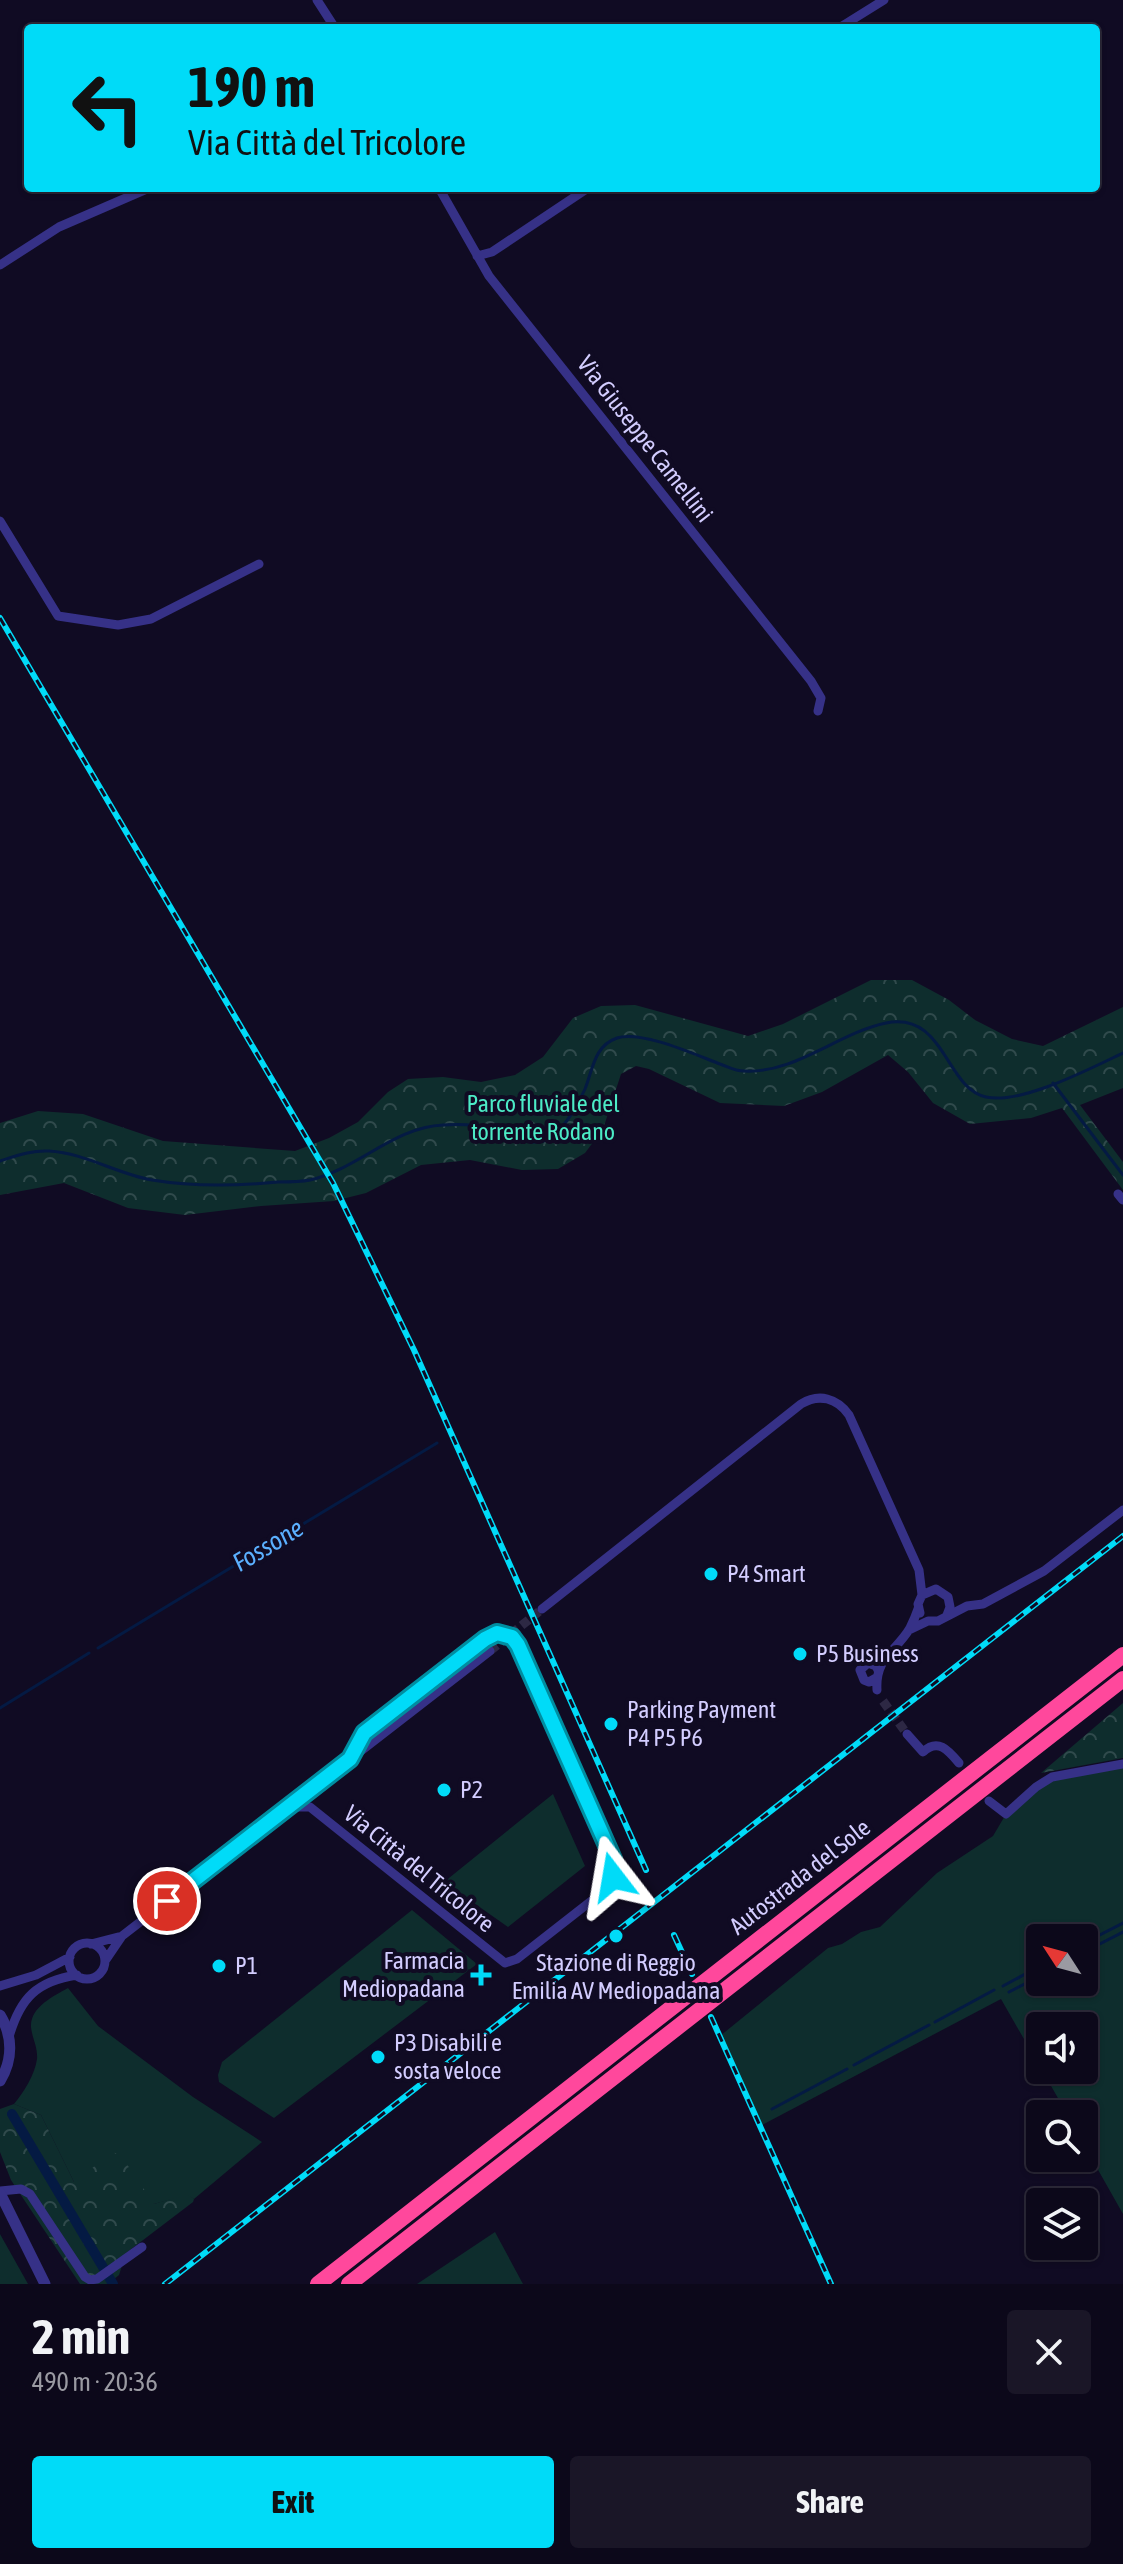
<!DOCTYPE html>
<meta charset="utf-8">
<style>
:root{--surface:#0c081a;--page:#1a1627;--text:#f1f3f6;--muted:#9a9aa2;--line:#2c2939;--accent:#00dbf8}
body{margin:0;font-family:"Asap Condensed",sans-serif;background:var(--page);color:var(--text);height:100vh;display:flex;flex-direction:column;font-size:30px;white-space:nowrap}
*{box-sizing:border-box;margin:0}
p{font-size:26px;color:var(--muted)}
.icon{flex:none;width:44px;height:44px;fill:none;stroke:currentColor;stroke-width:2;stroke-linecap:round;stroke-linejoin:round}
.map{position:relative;height:2284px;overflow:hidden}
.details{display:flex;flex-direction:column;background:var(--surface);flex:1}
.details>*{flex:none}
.hud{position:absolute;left:24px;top:24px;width:1076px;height:168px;border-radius:8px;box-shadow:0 2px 6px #0004,0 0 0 2px var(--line);background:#00dbf8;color:#111;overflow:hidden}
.needle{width:52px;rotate:306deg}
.buttons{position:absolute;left:1026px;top:1924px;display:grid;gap:16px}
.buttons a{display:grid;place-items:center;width:72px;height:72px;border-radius:8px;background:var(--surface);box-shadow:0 2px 6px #0004,0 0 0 2px var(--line);font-size:40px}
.pin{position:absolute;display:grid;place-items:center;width:68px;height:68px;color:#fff;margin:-34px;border:4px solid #fff;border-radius:50%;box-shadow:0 2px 8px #0007}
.me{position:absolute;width:88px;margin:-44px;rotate:346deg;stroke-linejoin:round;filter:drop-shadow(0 0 6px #0008)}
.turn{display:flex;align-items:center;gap:28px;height:168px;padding:0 32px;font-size:36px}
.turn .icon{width:104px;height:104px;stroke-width:2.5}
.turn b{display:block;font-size:56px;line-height:68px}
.round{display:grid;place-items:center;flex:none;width:84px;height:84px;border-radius:8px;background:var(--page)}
.head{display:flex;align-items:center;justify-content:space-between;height:136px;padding:0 32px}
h1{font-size:48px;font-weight:700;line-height:60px}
.cta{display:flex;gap:16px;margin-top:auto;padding:16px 32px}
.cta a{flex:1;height:92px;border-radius:8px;background:var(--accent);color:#111;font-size:32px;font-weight:700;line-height:92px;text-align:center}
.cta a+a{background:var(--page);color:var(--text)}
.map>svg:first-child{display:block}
</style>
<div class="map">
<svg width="1123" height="2284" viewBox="0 0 1123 2284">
<defs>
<pattern id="forest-crowns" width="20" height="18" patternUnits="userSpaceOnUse" patternTransform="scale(2)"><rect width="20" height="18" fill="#0e2d2d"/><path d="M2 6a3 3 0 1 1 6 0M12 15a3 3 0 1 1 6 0" fill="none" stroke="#304a4c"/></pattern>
</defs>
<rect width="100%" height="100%" fill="#100b23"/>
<path fill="#0e2d2d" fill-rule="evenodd" d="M1123,1764V2214L1084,2145V2114H1067L1042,2070H1084V2026H1040V2067L1001,1999L760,2126L720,2036L828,1948L842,1944L861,1932L880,1927L937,1873L993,1836L1006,1814L1045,1781ZM1040,1938H1084V1982H1040Z
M553,1794L585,1866L508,1927L444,1882Z
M412,1910L477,1964L274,2118L219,2082L218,2075L222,2062Z
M68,1988L98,2026L193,2097L262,2142L194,2199L187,2195L154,2204L74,2182L41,2115L14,2104C24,2092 35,2074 37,2059C38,2047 32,2038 31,2027C30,2007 54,1996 68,1988Z
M495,2232L523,2284H417Z
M0,2234L28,2284H0Z"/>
<path fill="url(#forest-crowns)" d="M871,980H912L949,1000L975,1020L1012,1039L1043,1046L1123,1007V1088L1080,1105L1123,1162V1190L1062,1108L1031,1118L970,1124L933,1103L908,1072L888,1055L822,1092L784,1106L720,1103L649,1069L636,1066L621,1074L603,1129L585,1153L558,1169L522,1170L470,1160L421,1165L366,1193L334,1201L261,1206L185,1215L128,1208L64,1183L0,1195V1123L38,1111L83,1114L163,1141L295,1151L329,1138L358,1122L388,1092L408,1079L443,1077L481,1082L515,1075L543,1057L573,1018L601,1006L635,1005L748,1036L783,1024Z
M1123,1703V1758L1041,1773Z
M14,2104L41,2115L74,2182L113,2152L122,2157L154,2204L187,2194L194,2199L193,2202L126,2253L119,2275L108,2284H80L11,2180L0,2152V2109Z"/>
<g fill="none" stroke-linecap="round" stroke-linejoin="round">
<path stroke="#041a43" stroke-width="3" d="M1053,1083L1123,1175
M0,1161C16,1156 32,1150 49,1151C85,1153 117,1174 152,1180C194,1187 236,1186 278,1182C289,1182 300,1182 310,1180C358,1169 394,1127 443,1125C459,1124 478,1125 493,1129C513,1134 534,1151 553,1136C566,1125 578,1105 585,1089C593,1069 594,1046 617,1038C641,1030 696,1055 720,1064C729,1067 734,1071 744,1071C795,1074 838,1033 886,1023C945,1011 945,1088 986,1097C1021,1105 1091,1068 1123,1053
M98,1648L437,1443
M0,1708L89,1653
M1084,1943L1123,1923
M1084,1952L1123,1932
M1003,1986L1040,1966
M1009,1992L1040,1976
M935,2022L994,1990
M854,2065L929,2025
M772,2109L847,2069"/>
<path stroke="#041a43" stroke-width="10" d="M12,2114L113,2284"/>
<path stroke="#2d2844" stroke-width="9" stroke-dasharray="9 4.5" stroke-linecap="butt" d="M490,1651L542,1609
M883,1701L907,1734"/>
<path stroke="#363187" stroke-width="9" d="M317,0L335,28
M839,28L884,0
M439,188L489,276L811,681L821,698L818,711
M477,256L492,252L588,188
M0,265L59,227L149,188
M0,521L58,616L118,625L151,619L259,564
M1118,1194L1123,1200
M542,1609L801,1404C819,1393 837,1398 849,1415L919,1570L922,1595
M920,1613L918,1604L922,1595L936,1589L948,1597L950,1607L947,1615
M909,1630L928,1621H938L967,1606L983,1604L1044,1571L1123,1510
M876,1678L869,1682L864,1680L860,1670L868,1663L876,1666L878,1670
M877,1690C875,1657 896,1652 910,1628C913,1622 916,1615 918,1609
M907,1734L923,1752C938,1738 948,1750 959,1763
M989,1801L1006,1814L1036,1787L1052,1777L1123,1764
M289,1807H310L505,1963L517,1959L604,1891C613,1880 615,1872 613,1859L518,1645C511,1635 502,1631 490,1635L364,1733L350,1759
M69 1961a18 18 0 1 1 36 0a18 18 0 1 1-36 0Z
M91,1944L122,1936
M105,1961L122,1936L490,1651
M0,1986L36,1975L70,1957
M9,2037C20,1998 37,1981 77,1975
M0,2191L21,2189L30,2194L85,2277L90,2280L97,2279L142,2247"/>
<path stroke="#363187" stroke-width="11" d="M0,2015C13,2036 13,2060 0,2081
M0,2193L45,2284"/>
<path stroke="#ff489c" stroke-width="16" d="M318,2284L1123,1655
M349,2284L1123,1679"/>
<defs>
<path id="rail" d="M0,618L333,1183L414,1350L646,1870
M674,1935L692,1974
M711,2017L831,2284
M165,2284L1123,1536"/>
</defs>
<use href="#rail" stroke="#00dbf8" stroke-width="6"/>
<use href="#rail" stroke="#100b23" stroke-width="3" stroke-dasharray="9" stroke-linecap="butt"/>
</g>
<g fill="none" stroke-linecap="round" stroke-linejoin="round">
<defs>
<path id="route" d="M167,1901L350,1759L364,1733L485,1639L497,1633L512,1637L518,1645L613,1859V1877"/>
</defs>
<use href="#route" stroke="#008ea1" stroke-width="20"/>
<use href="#route" stroke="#00dbf8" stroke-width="14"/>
</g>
<g fill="#00dbf8" stroke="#100b23" stroke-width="3">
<circle cx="711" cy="1574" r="8"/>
<circle cx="800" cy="1654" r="8"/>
<circle cx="611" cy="1724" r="8"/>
<circle cx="444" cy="1790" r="8"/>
<circle cx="616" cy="1936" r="8"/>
<circle cx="219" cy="1966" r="8"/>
<path d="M477 1963h8v8h8v8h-8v8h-8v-8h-8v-8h8z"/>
<circle cx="378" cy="2057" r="8"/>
</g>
<g text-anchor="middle" stroke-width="8" stroke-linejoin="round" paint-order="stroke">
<g font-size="24" fill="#d3cdff" stroke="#100b23">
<text transform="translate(645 439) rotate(52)" y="8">Via Giuseppe Camellini</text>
<text transform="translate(419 1869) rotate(39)" y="8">Via Città del Tricolore</text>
<text transform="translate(800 1877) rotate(-38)" y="8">Autostrada del Sole</text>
</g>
<g font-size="24" fill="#4cebc6" stroke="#100b23">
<text x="543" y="1112">Parco fluviale del<tspan x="543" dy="28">torrente Rodano</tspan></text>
</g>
<g font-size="24" fill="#d3cdff" stroke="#100b23" text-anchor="start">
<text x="727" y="1582">P4 Smart</text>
<text x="816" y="1662">P5 Business</text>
<text x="627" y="1718">Parking Payment<tspan x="627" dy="28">P4 P5 P6</tspan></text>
<text x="460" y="1798">P2</text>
<text x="465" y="1969" text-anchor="end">Farmacia<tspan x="465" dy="28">Mediopadana</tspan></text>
<text x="616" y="1971" text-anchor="middle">Stazione di Reggio<tspan x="616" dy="28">Emilia AV Mediopadana</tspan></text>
<text x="235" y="1974">P1</text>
<text x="394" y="2051">P3 Disabili e<tspan x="394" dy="28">sosta veloce</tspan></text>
</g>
<g font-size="26" font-style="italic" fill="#5bb0ff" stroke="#100b23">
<text transform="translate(268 1545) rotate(-31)" y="9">Fossone</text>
</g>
</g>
</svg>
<div class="buttons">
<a><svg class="needle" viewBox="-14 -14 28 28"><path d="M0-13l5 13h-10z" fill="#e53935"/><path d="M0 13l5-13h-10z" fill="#9a9aa2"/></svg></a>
<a><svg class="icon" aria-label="sound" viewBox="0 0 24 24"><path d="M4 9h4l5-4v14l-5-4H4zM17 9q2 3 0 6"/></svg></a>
<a><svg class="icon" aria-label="search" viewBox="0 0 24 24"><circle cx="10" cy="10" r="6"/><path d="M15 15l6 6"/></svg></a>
<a><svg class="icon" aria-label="layers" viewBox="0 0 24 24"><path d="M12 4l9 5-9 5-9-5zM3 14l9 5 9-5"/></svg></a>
</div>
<div class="pin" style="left:167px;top:1901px;background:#d93025"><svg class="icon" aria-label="arrive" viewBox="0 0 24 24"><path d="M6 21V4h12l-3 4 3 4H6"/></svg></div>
<svg class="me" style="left:613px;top:1877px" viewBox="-20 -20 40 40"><path d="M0-17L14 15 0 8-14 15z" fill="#00dbf8" stroke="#fff" stroke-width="4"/></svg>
<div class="hud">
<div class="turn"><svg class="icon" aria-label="left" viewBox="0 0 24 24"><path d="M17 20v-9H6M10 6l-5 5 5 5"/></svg><div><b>190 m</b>Via Città del Tricolore</div></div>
</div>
</div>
<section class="details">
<div class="head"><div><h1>2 min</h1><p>490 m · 20:36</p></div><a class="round"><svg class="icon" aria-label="close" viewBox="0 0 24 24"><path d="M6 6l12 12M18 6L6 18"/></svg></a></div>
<div class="cta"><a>Exit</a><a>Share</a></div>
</section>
